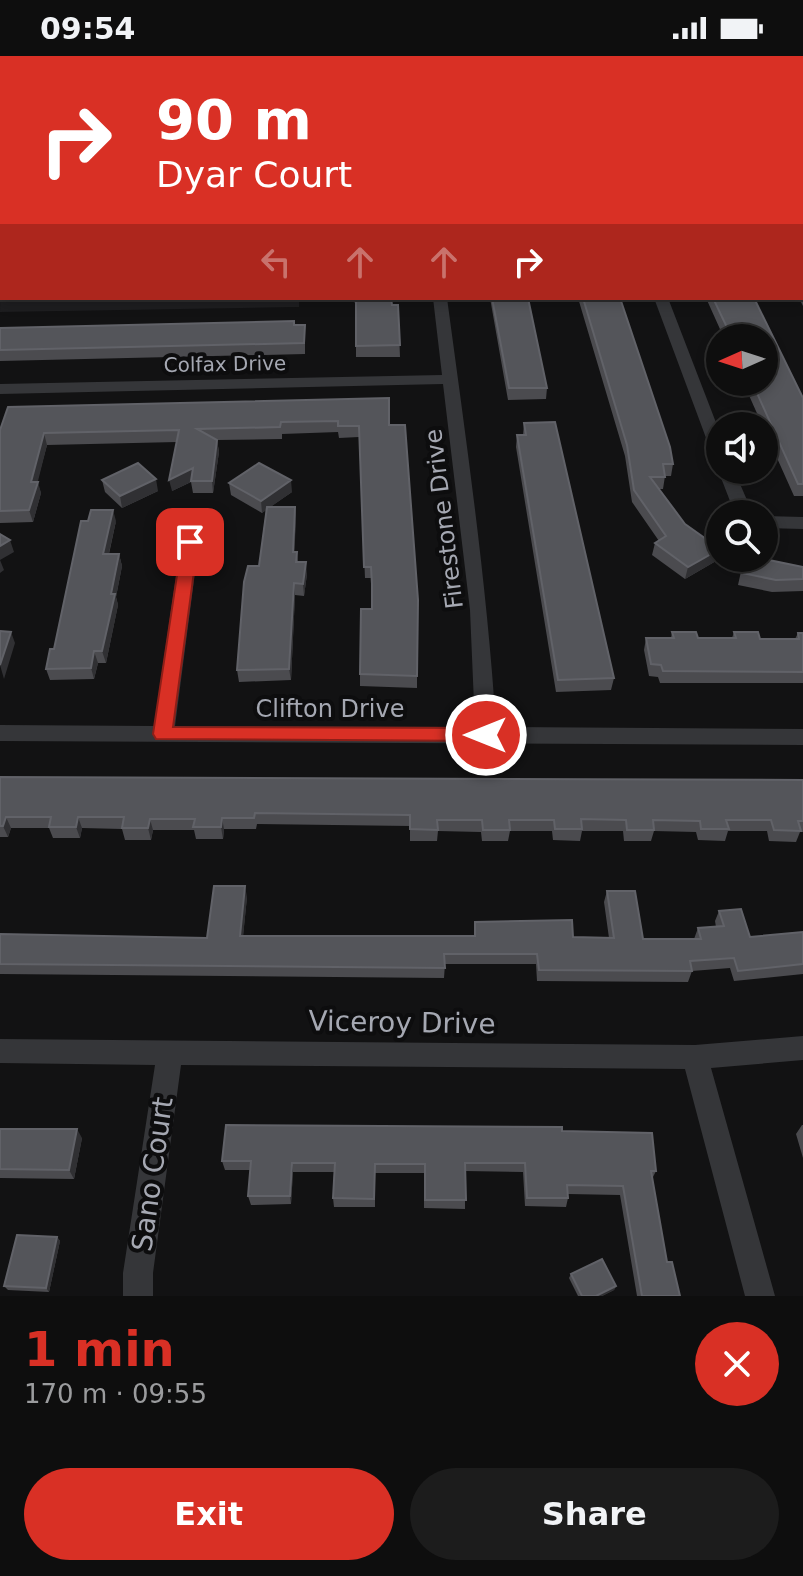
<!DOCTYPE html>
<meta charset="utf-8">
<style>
:root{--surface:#0e0e0e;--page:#1c1c1c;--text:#f1f3f6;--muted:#9b9c9e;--line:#2e2e2e;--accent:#d93025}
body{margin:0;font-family:"DejaVu Sans",sans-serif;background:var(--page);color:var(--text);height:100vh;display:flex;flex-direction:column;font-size:30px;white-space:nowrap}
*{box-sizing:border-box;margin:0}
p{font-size:26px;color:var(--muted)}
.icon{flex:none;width:44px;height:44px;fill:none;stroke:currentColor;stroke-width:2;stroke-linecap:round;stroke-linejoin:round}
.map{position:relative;height:1240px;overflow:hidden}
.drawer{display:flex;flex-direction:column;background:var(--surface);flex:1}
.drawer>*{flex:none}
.banner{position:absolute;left:0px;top:0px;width:804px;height:244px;box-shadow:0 4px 12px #0003,0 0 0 2px var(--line);background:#d93025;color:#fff;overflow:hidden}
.needle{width:52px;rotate:267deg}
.controls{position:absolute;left:706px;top:268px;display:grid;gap:16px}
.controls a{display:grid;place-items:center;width:72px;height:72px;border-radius:50%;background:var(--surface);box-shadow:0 4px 12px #0003,0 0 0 2px var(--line);font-size:40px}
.pin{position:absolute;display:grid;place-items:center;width:68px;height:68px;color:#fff;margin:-34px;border-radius:16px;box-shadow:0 4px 12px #0006}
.me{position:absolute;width:88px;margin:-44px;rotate:270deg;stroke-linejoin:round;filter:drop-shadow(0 0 6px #0008)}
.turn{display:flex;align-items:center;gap:28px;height:168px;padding:0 24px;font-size:36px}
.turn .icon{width:104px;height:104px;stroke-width:2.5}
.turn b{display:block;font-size:56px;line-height:68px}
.lanes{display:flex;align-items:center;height:76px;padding:0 24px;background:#0003;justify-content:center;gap:40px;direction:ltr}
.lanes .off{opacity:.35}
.round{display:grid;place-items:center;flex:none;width:84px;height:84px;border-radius:42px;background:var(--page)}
.overview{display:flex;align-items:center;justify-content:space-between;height:136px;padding:0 24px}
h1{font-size:48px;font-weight:700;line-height:60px;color:var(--accent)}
.action{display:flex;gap:16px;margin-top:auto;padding:16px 24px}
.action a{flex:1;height:92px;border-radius:48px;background:var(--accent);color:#fff;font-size:32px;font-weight:700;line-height:92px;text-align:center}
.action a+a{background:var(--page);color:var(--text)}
.status{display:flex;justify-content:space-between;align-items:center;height:56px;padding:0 40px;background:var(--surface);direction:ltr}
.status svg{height:22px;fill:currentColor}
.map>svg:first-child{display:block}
</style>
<div class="status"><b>09:54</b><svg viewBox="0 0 49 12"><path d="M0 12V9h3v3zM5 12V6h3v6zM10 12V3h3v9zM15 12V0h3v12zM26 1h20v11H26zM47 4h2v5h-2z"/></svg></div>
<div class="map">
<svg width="803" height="1240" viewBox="0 0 803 1240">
<rect width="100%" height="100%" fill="#121213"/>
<path fill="#1e1e20" d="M2,101V242H299V251L0,256Z"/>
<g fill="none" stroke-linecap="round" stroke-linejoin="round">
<path fill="#353639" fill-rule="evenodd" d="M720,0H725L727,2H721Z"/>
<path fill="#353639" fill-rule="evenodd" d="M30,0H40V2H30Z
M187,0H197V2H187Z
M342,0H352V2H342Z
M623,0H633L634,2H624Z
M0,61H2V67H0Z
M802,132H803V140H802Z
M433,242H447C466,384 487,527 496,671L803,673V689L0,685V669L154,670L181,486L190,480L199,486L175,670L475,671L470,554L443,328L0,338V328L442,319Z
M654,242H668L720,377V403L712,398Z
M720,411V414H734L753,458H735L718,414Z
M764,460L803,461V473L764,472Z
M803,980V1004L711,1012L775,1240H745L685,1013L181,1009L153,1217V1240H123V1217L155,1009L0,1007V983L695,989Z"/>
</g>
<path fill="#4b4b4f" d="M802,167L803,169V250L799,242H802Z
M353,242H391L392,249H398L400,301H356V250Z
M490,242H528L547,332L546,343L508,344Z
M578,242H620L673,408L671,420H665L663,433H659L685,468L716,505L685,523L652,499L655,487L659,485L632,446L625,400Z
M706,242H754L803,342V440H794L743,326H764V282H724Z
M305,269V298L0,305V272Z
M389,342V369L417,620V632L360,630V618L372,553V522H365L359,381L339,382L338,376L282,378V383L217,384L219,396L213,437H193L191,426L172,435L177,386L47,389L37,426L41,437L33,466L0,467V374Z
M524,367L614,622L611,634L556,636L516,391L517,379H523Z
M102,424L158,435L122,452L105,436Z
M229,427L292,436L270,451H295L296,462L294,496H297L298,506L307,518L304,540L295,539L291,624L239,626L237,614L259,510L266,454L262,457L231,439Z
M116,465L109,498H119L122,510L116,541L118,549L106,607H98L94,623L50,624L46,613Z
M744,502L803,511V535L772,536L738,529Z
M672,576L698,582H732L734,576L760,583H795L798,577H803V627H660L658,621L649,620L644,594L646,582H671Z
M0,721L803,724V776H800L796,786L769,785L767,775H728L725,785L698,784L696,776L654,775L651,785H624L623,775H582L580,785L553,784L552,775H510L508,785H482L481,776L438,775L437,785H410V770L257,768L256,773H224L223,783H196L194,774H153L151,784H125L122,773L82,772L80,782H53L49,772H11L8,781H0Z
M607,835L643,883H694L698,872L716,871L715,865L719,855L750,881L803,876V918L734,925L730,912L692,915L688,926L537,925L536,908H445L444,922L0,918V878L207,882L247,841L243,880H474L475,866L573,881L609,882L604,846Z
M802,1069H803V1102L796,1078Z
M0,1073L82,1082L74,1123L0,1122Z
M562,1075L656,1115L652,1123L667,1206L680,1240H637L620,1139L568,1138V1142L566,1151L525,1150L523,1116L465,1115V1153L424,1152V1117H375V1151H334L333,1142L334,1116H293L291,1148L251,1149L248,1140L251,1114H225L222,1105Z
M57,1181L60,1185L49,1236L8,1234L4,1230Z
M571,1218L616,1230L614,1234L602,1240H578L569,1222Z"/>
<path fill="#303033" d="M44,377L47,389L37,429L38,426L41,437L33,466L29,454L31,426Z
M217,384L219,396L213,437L212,425Z
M193,412L195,424L172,435L169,424Z
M156,423L158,435L122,452L120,440Z
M291,424L292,436L262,457L261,445Z
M295,451L296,462L294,508L293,496Z
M113,454L116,465L106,510L103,498Z
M10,484L14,496L0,504L4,514L0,517V490Z
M720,493L716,505L685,523L688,511Z
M119,498L122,510L116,541L118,549L106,607L102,595L111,538Z
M306,506L307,518L304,540L303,528Z
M294,527L295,539L291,624L289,613Z
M11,576L15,587L4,623L0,609Z
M94,595L98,607L94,623L91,612Z
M6,761L11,772L8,781L3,770Z
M78,761L82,772L80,782L76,771Z
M222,762L224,773L223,783L221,771Z
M150,763L153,774L151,784L148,772Z
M245,830L247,841L242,891L240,880Z
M77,1073L82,1082L74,1123L69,1114Z
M292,1107L293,1116L291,1148L290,1140Z
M57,1181L60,1185L49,1236L46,1232Z
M616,1230L614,1234L602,1240H596Z"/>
<path fill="#54555a" stroke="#616268" stroke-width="2" d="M65,0H92L91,2H65Z
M128,0H157V2H128Z
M223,0H314L315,2H223Z
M385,0H405V2H385Z
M572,0H602L603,2H573Z
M667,0H696L697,2H668Z
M744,0H803L802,38V2H745Z
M802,167L803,169V234L802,232Z
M356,242H391L392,249H398L400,289L356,290Z
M492,242H528L547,332H509Z
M583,242H620L670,391L673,408H663L665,421H650L685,468L720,493L688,511L655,487L666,480L634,434L627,389Z
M713,242H754L803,342V428H798L752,326H764V282H732Z
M294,265V269H305L304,287L0,294V272Z
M389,342V369H405L418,544L417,620L360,618L361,553H372V528L371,511H364L359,370H338V365L281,366L280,371L197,373L217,384L212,425H191L193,412L169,424L179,374L44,377L31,426H38L29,454L0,455V374L8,351Z
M555,366L614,622L558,624L517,379H526L524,367Z
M138,407L156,423L120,440L102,424Z
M259,407L291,424L261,445L229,427Z
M267,451H295L293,496H297L296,506H306L303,528L294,527L289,613L237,614L244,526L248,510H259Z
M91,454H113L103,498H119L111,538H115L102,595H94L91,612L46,613L50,593H54L81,465H88Z
M0,478L10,484L0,490Z
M745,502H759L803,511V523L776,524L742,517Z
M0,575L11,576L0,609Z
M672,576H696L698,582H736L734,576H758L760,583H799L798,577H803V616L663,615L661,609L651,608L646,582H674Z
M0,721L803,724V765H798L801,775L774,774L771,764H726L729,773H701L700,765L653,764L654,774H627L626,764L581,763L582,773H555L554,764H509L510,774H483L482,764H437L438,774L410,773V759L255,757L254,762H222L221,771H193L195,763H150L148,772H122L124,761H78L76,771H49L51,761H6L3,770H0Z
M214,830H245L240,880H475V866L572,864L573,881L614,882L607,835H635L643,883H701L698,872L724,870L719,855L741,853L750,881L803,876V908L738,915L734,902L690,905L692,915L539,914L537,898H444L445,912L0,908V878L207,882Z
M226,1069L562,1071V1075L652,1077L656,1115H651L667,1206H672L680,1240H642L623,1130L567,1129L568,1142H527L525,1107H465L466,1144H425V1108H375L374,1143L333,1142L335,1107H292L290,1140H248L251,1105H222Z
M0,1073H77L69,1114L0,1113Z
M17,1179L57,1181L46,1232L4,1230Z
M602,1203L616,1230L596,1240H582L571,1218Z"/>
<path fill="#d93025" stroke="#8d1f18" stroke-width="2" d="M190,481L198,486L173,671L486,672L496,679L493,685L156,683L153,678L182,486Z"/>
<g text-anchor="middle" stroke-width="8" stroke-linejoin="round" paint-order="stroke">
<g font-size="20" fill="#a5a8b2" stroke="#0d0d0e">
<text transform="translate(225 308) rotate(-1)" y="7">Colfax Drive</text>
</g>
<g font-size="24" fill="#a5a8b2" stroke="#0d0d0e">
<text transform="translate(444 463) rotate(-97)" y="8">Firestone Drive</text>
<text x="330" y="661">Clifton Drive</text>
</g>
<g font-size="28" fill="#a5a8b2" stroke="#0d0d0e">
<text transform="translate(402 966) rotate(1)" y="10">Viceroy Drive</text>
<text transform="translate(152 1118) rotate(-82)" y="10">Sano Court</text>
</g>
</g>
</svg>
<div class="controls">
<a><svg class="needle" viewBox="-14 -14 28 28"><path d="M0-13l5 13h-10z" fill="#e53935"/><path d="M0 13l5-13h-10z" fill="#9b9c9e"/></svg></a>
<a><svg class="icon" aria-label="sound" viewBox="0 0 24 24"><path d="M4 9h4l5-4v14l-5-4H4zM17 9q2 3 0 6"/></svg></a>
<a><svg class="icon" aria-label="search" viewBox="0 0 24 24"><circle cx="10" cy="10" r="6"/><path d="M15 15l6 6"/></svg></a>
</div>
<div class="pin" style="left:190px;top:486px;background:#d93025"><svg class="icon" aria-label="arrive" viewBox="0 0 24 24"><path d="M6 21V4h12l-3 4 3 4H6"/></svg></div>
<svg class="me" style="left:486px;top:679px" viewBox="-20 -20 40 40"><circle r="17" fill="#d93025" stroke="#fff" stroke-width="3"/><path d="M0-11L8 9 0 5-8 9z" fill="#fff"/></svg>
<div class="banner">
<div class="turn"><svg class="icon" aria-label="right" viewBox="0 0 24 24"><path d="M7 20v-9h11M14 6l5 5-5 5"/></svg><div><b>90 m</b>Dyar Court</div></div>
<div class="lanes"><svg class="icon off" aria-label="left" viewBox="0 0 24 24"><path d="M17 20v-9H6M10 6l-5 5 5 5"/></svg><svg class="icon off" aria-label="ahead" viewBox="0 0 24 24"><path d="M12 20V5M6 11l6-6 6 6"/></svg><svg class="icon off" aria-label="ahead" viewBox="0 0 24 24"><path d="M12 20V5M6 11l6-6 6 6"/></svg><svg class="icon" aria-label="right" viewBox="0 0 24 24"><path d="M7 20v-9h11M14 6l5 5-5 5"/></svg></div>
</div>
</div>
<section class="drawer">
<div class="overview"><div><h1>1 min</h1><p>170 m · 09:55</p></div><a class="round" style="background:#d93025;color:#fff"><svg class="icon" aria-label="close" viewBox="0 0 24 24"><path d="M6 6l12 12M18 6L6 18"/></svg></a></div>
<div class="action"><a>Exit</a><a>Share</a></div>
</section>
